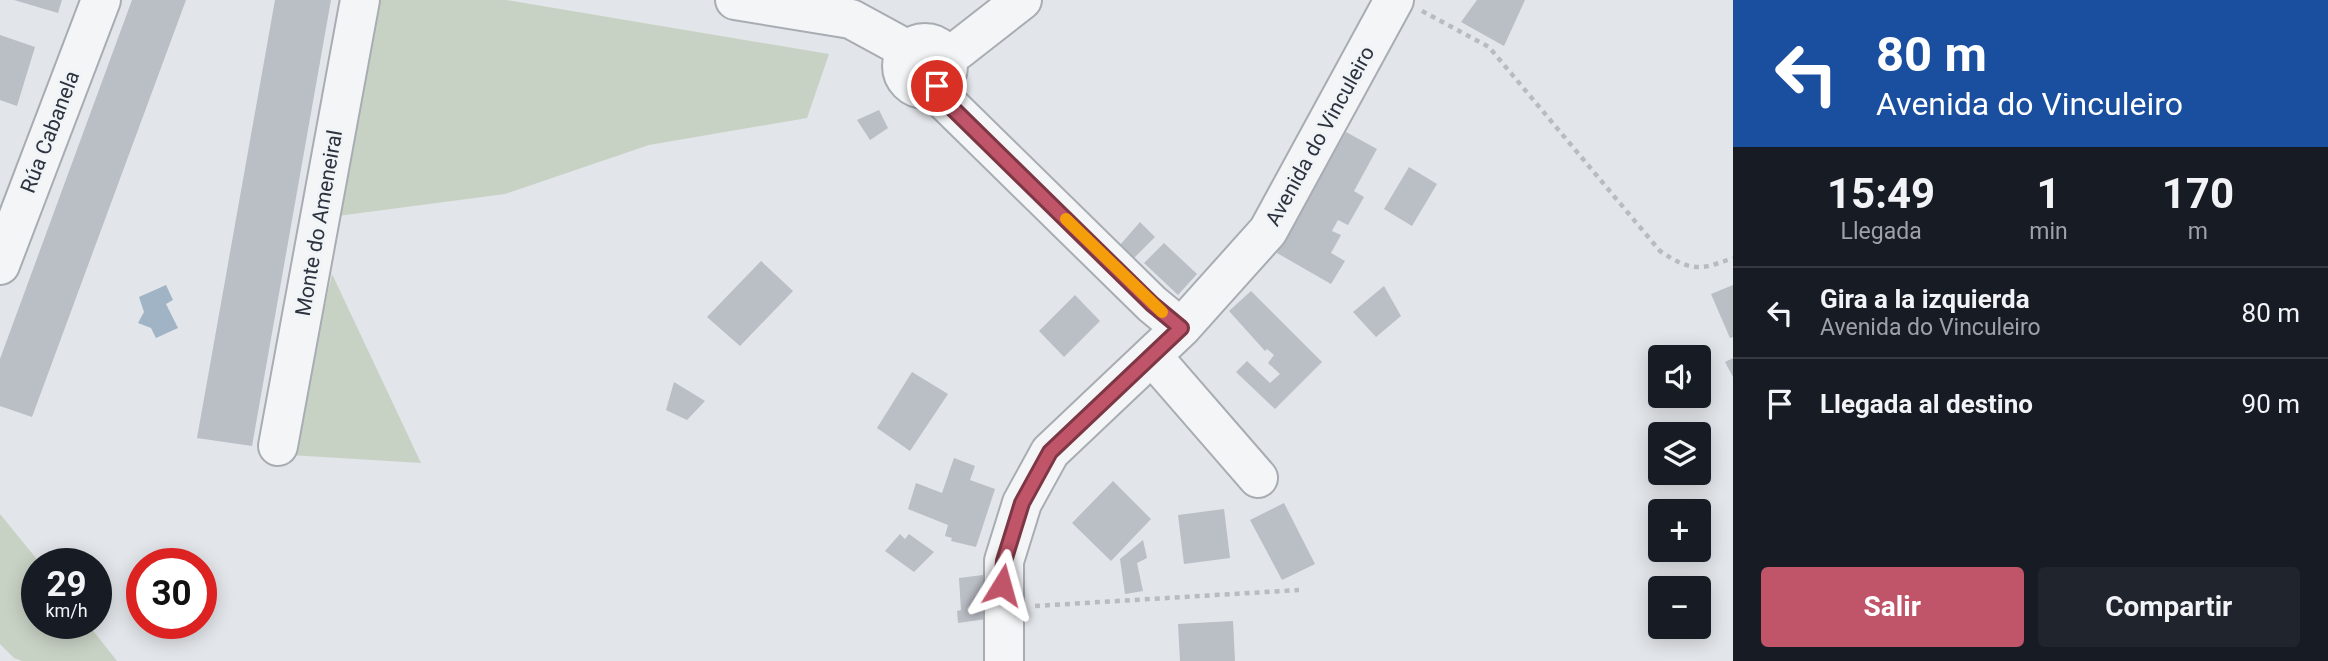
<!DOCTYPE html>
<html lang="es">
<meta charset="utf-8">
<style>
:root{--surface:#171b24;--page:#20242c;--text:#f1f3f6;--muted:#9ea1a6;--line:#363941;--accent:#c05569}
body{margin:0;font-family:Roboto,sans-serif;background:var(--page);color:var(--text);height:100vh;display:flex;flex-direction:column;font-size:26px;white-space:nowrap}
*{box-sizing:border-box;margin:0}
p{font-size:23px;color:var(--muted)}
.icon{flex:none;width:38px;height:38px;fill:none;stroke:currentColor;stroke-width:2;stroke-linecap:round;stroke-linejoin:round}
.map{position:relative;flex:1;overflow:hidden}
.side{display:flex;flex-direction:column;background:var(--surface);width:595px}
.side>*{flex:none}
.banner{background:#1a4fa0;color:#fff;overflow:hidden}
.tools{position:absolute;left:1648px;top:345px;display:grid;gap:14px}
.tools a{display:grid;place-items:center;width:63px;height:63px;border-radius:7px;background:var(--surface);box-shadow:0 4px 18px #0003;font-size:35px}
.speed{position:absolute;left:21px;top:548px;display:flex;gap:14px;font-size:35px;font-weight:700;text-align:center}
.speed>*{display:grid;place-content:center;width:91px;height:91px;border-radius:50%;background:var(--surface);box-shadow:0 4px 18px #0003;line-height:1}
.speed small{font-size:18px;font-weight:400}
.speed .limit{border:10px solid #d22;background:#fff;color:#111}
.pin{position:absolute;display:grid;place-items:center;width:60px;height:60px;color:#fff;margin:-30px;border:4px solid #fff;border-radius:50%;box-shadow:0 2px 7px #0007}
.me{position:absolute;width:77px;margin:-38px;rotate:8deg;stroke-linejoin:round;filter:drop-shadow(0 0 5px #0008)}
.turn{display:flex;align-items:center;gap:24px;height:147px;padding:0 28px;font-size:32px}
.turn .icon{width:91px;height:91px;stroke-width:2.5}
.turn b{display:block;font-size:49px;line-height:60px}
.eta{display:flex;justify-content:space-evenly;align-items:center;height:119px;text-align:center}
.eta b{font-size:42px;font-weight:700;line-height:49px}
.button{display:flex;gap:14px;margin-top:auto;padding:14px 28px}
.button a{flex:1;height:80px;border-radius:7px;background:var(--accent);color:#fff;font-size:28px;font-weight:700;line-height:80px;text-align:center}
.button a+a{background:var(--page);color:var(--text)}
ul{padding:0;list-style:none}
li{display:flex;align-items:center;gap:21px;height:91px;padding:0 28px;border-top:2px solid var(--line)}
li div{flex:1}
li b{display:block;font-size:26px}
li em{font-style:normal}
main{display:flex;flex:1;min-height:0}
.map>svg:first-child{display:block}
</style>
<main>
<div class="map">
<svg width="1733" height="661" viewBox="0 0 1733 661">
<rect width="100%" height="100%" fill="#e2e5e9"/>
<path fill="#c8d2c4" d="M370,0H506L829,54L807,118L649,145L505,194L330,217Z
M332,274L421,463L290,455Z
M0,514L40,563L37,564V623H87L117,661H22L14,658L0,644Z"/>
<path fill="#a1b4c5" d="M166,285L173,300L166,304L178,328L156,338L151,328L138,323L144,312L139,297Z"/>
<path fill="#babec5" d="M14,0H62L58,13Z
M132,0H186L32,417L0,406V359Z
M275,0H331L252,446L197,438Z
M1477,0H1525L1504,46L1461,22Z
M0,35L35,47L17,106L0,100Z
M879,110L888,128L870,140L857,120Z
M1346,132L1377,149L1354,191L1364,197L1348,225L1338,220L1332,231L1341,235L1331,253L1345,261L1331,284L1277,253Z
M1409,167L1437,184L1412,226L1384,209Z
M1140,222L1155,237L1134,258L1120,245Z
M1164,243L1197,274L1178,295L1144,263Z
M761,261L793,291L740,346L707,317Z
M1733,285V337L1730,338L1711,294Z
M1384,286L1401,316L1376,337L1353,312Z
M1251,291L1322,362L1275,409L1236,372L1247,361L1270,383L1280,374L1268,363L1274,355L1267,349L1265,351L1229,311Z
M1075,295L1100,321L1064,357L1039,331Z
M1733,358V377L1725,362Z
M912,372L948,394L910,451L877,428Z
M674,382L705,401L687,420L666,410Z
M954,458L975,466L970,480L995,489L976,547L951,541L952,538L945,536L948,525L908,509L916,483L942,493Z
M1113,481L1151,519L1111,561L1072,523Z
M1284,503L1315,564L1282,580L1250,520Z
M1224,509L1230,558L1184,564L1178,515Z
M900,534L905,539L909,534L934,552L914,572L885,551Z
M1143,540L1147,558L1137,563L1143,591L1125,594L1120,559Z
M983,575L986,619L958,623L957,611L961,610L959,578Z
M1233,621L1235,661H1180L1178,624Z"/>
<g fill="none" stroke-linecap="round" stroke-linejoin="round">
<defs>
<path id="minor" d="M735,0L851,19L908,50
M902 66a23 23 0 1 1 46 0a23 23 0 1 1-46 0Z
M946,55L958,50L1022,0
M937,86L944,100L1152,304L1181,328
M0,265L101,0
M1152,356L1258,478
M278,446L360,0
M1004,661V561L1022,503L1050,452L1181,328L1268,231L1394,0"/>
</defs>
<use href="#minor" stroke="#a8acb3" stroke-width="42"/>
<path stroke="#b8bbc0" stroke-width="4.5" stroke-dasharray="5 5" stroke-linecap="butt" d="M1422,11L1489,47L1660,251C1690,271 1699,271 1733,258
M1035,606L1299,590"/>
<use href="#minor" stroke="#f4f5f7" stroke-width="38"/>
</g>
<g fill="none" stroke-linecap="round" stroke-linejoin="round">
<defs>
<path id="route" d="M937,86L944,100L1152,304L1181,328L1050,452L1022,503L1004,561L1002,585"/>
</defs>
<use href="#route" stroke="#7d3744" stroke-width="18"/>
<use href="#route" stroke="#c05569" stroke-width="12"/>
<path stroke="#f59e0b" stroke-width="12" d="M1066,219L1162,312"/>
</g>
<g text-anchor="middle" stroke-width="6" stroke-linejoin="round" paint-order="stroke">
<g font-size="21" fill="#2c333f" stroke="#f1f4f6">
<text transform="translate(50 132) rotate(-69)" y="7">Rúa Cabanela</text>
<text transform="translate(1320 136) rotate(-61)" y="7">Avenida do Vinculeiro</text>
<text transform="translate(319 223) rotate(-80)" y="7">Monte do Ameneiral</text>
</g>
</g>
</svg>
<div class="tools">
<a><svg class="icon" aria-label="sound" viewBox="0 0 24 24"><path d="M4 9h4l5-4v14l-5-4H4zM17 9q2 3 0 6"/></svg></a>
<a><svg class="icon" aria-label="layers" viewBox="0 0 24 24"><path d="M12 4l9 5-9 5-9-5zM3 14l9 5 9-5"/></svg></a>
<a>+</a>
<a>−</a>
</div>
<div class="speed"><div>29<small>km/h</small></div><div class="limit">30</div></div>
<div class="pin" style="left:937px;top:86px;background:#d93025"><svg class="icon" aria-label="arrive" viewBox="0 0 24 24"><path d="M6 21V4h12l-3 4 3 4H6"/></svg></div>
<svg class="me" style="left:1002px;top:585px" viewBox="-20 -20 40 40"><path d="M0-17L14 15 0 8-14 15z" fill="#c05569" stroke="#fff" stroke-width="4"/></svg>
</div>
<section class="side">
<div class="banner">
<div class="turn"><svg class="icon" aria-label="left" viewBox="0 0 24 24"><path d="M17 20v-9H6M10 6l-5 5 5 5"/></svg><div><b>80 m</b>Avenida do Vinculeiro</div></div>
</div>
<div class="eta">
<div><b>15:49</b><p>Llegada</p></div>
<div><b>1</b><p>min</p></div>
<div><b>170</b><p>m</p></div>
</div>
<ul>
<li><svg class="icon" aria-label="left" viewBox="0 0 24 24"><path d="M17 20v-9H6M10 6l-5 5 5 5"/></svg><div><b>Gira a la izquierda</b><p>Avenida do Vinculeiro</p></div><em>80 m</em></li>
<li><svg class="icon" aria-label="arrive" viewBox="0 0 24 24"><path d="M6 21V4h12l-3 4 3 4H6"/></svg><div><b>Llegada al destino</b></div><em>90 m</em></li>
</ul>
<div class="button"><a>Salir</a><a>Compartir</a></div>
</section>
</main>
